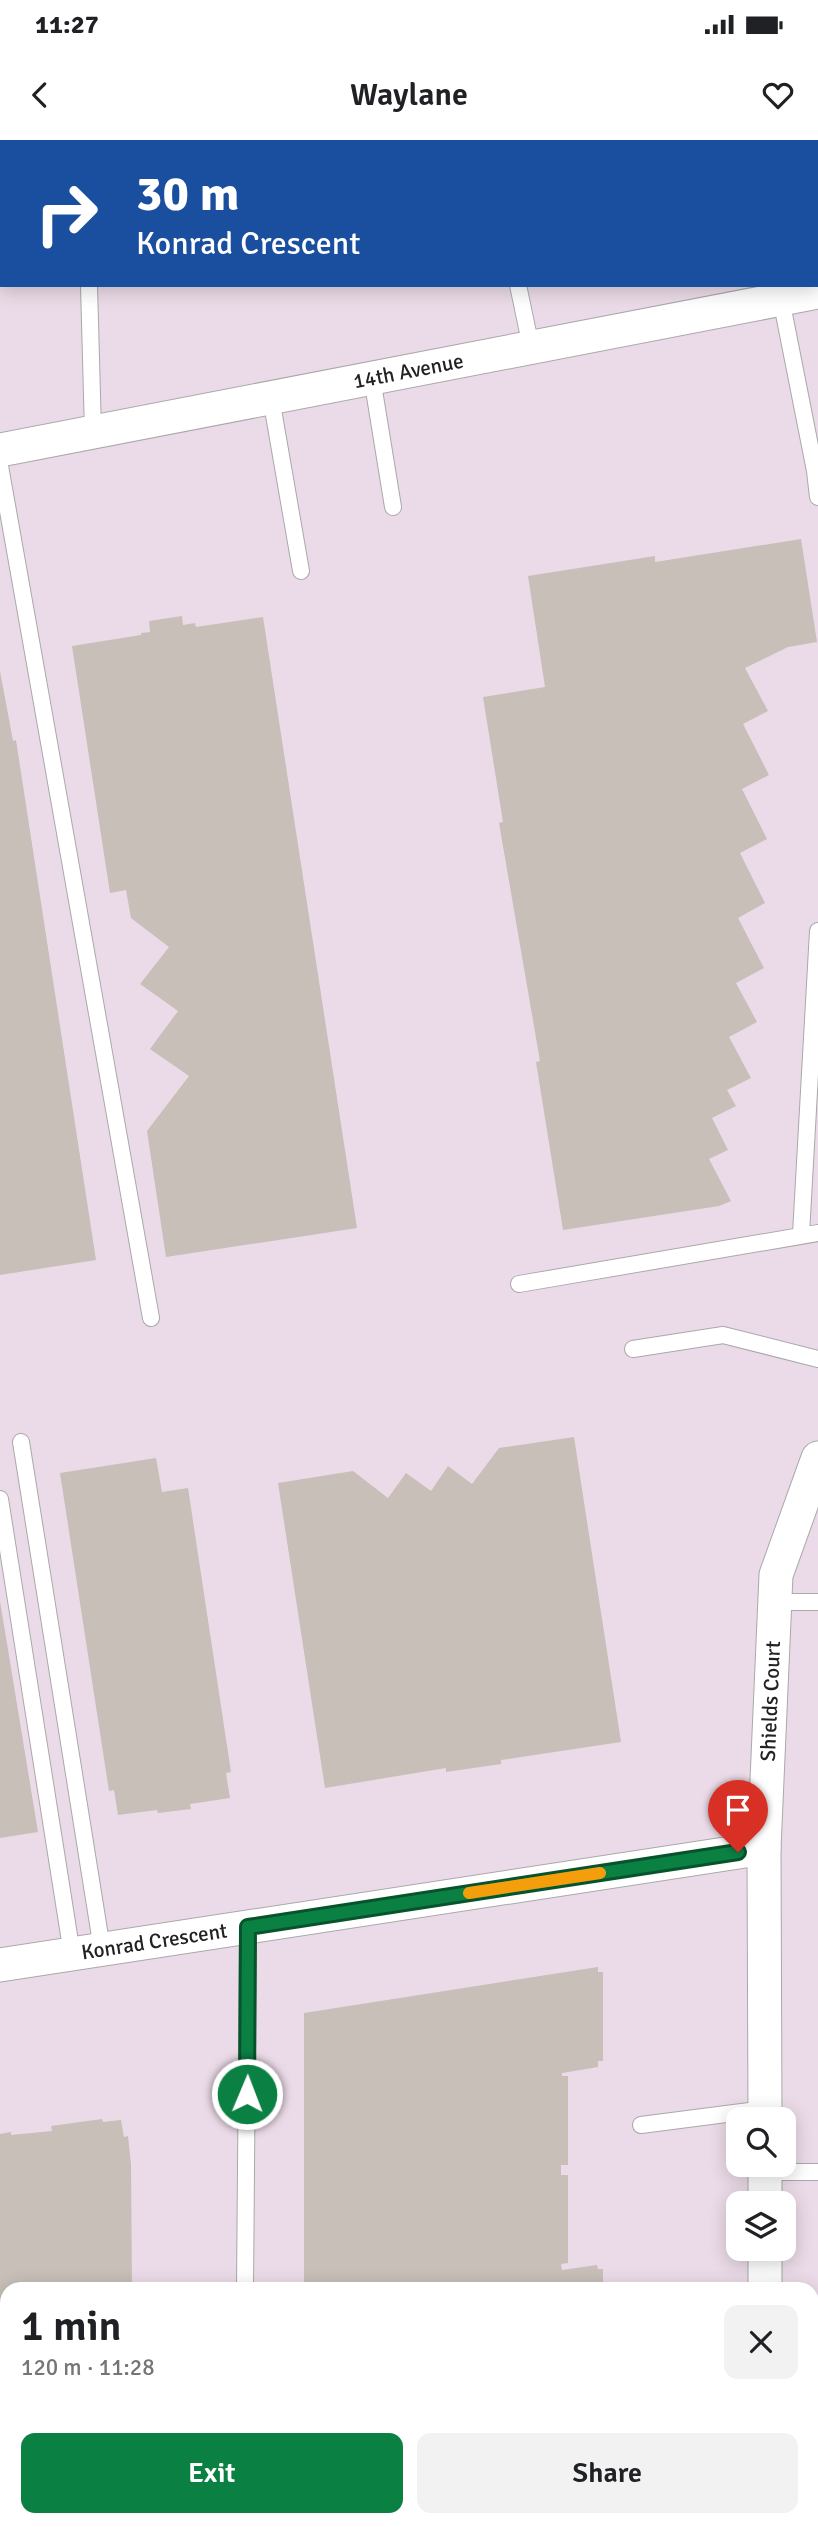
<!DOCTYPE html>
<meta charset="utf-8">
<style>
:root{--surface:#fff;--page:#f2f2f2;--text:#202124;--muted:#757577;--accent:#0b8043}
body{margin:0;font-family:Signika,sans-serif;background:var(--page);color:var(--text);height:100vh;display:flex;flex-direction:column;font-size:26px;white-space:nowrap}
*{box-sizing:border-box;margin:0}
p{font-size:23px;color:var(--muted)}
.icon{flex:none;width:38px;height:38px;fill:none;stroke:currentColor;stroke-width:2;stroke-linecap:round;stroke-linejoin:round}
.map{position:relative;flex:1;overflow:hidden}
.drawer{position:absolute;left:0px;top:2142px;width:819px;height:245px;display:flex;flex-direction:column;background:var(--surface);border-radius:21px 21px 0 0;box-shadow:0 4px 18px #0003}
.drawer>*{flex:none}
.banner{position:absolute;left:0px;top:0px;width:819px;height:147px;box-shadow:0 4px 18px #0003;background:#1a4fa0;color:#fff;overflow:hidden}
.tools{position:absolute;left:726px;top:1967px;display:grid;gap:14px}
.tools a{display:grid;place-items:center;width:70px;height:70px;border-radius:14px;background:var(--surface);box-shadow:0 4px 18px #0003;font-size:35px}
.pin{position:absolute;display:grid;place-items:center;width:60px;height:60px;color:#fff;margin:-72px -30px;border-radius:50% 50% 50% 0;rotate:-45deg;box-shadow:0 0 7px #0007}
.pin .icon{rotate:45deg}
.me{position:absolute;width:77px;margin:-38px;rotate:1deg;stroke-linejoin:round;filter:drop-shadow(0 0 5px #0008)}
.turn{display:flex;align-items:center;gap:24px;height:147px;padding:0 21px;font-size:32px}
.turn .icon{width:91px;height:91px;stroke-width:2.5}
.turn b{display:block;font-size:49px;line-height:60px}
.round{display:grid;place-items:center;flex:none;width:74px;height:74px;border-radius:14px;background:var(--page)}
.overview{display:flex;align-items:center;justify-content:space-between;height:119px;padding:0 21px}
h1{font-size:42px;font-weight:600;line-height:52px}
.primary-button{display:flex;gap:14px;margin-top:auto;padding:14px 21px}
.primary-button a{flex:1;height:80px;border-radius:14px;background:var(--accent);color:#fff;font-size:28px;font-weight:600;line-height:80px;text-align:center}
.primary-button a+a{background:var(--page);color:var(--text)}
.status{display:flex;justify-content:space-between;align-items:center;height:49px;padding:0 35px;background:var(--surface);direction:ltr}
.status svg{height:19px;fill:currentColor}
header{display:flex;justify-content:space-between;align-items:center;height:91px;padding:0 21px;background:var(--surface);font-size:32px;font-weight:600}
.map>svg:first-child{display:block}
</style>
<div class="status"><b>11:27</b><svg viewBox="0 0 49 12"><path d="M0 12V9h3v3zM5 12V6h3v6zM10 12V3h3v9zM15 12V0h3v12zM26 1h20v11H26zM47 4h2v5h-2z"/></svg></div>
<header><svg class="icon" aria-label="back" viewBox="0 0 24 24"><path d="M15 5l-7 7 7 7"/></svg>Waylane<svg class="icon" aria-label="heart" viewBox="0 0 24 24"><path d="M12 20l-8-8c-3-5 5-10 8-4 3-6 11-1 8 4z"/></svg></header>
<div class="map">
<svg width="818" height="2387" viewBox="0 0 818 2387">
<rect width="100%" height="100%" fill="#f2efe9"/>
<path fill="#ebdbe8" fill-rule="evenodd" d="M0,0H818V2387H0ZM2,2H817V145H2ZM738,1979H784V2025H738ZM738,2063H784V2109H738ZM7,2149H812V2380H7Z"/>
<path fill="#c7bfb8" d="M801,399L817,502L788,507L745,528L768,571L743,584L769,635L742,649L767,699L740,713L765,763L738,778L764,828L736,843L757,882L729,897L751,938L727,950L736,966L712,978L728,1010L709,1019L731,1061L719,1066L563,1090L536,922L540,921L499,683L503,682L483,557L545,547L528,436L655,416V422Z
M182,476L183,485L195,483L196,487L263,477L357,1088L166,1117L147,991L189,936L150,909L178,871L140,844L169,807L131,778L126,750L110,753L72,506L141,495V493L150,492L149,481Z
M0,531L13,601L16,600L96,1120L0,1135Z
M574,1297L621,1602L501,1620V1624L446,1632V1628L325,1648L278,1343L353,1331L388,1358L406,1333L431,1351L448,1326L472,1344L499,1308Z
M156,1318L162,1352L188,1348L231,1632L226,1633L230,1658L190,1664L191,1669L158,1673L157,1670L118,1675L114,1650L109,1651L60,1333Z
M0,1461L38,1692L0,1698Z
M598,1827V1832H603V1921H598V1927L562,1933V1936H568V2025H561V2035H568V2123L561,2124L562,2130L597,2125L598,2129H603V2149H304V1873Z
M102,1979L103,1982L121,1980L124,1997L128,1996L131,2024L132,2149H7V2354L0,2355V1994L11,1992V1995L52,1991L51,1986Z
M287,2380H605V2387H288Z"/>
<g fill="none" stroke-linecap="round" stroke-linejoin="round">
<defs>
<path id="service" d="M85,0V2
M501,0V2
M809,0V2
M89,145L93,292
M518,145L531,207
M781,159L815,331L818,357
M372,238L393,367
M271,258L301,431
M0,326L151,1178
M801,1094L818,791
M519,1144L818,1093
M633,1209L723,1195L818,1219
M21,1302L102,1809
M0,1359L72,1814
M775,1462H818
M641,1985L765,1969
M765,2032H818
M245,2149L248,1787
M242,2387V2380"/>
<g id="minor">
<path id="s1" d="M0,310L818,152"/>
<path id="s2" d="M0,1825L764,1708"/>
<path id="s3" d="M765,1979L764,1708L776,1435L818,1318"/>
<path d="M765,2025V2063"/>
<path d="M765,2109V2149"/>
<path d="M766,2380V2387"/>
</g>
</defs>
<use href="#service" stroke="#a9a9a9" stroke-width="18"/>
<use href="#minor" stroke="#a9a9a9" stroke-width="35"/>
<use href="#service" stroke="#fff" stroke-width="16"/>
<use href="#minor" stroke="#fff" stroke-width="33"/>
</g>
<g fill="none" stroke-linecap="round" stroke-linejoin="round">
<defs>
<path id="route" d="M247,1954L248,1787L738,1712"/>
</defs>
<use href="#route" stroke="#07532c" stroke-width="18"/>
<use href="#route" stroke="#0b8043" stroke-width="12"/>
<path stroke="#f59e0b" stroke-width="12" d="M469,1753L600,1733"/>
</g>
<g text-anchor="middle" stroke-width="6" stroke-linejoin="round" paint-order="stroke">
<g font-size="21" fill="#222" stroke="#fff">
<text dy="7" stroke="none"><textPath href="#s1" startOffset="416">14th Avenue</textPath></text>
<text dy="7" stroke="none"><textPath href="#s3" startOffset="418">Shields Court</textPath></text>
<text dy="7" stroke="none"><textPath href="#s2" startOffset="156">Konrad Crescent</textPath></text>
</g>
</g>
</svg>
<div class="tools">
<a><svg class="icon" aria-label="search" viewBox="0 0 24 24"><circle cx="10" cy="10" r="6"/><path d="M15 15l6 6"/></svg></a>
<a><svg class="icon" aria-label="layers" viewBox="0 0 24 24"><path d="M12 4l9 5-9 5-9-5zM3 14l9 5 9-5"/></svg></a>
</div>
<div class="pin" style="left:738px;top:1712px;background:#d93025"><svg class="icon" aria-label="arrive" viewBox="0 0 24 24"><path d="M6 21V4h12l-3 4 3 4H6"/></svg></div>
<svg class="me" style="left:247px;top:1954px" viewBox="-20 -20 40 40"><circle r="17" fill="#0b8043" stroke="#fff" stroke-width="3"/><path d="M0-11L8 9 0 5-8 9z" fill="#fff"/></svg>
<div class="banner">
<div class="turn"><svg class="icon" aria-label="right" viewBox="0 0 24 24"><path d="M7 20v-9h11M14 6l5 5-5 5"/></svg><div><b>30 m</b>Konrad Crescent</div></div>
</div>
<section class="drawer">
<div class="overview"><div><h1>1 min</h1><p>120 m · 11:28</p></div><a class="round"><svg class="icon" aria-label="close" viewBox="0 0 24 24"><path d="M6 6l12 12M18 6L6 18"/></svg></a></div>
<div class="primary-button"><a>Exit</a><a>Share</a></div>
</section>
</div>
